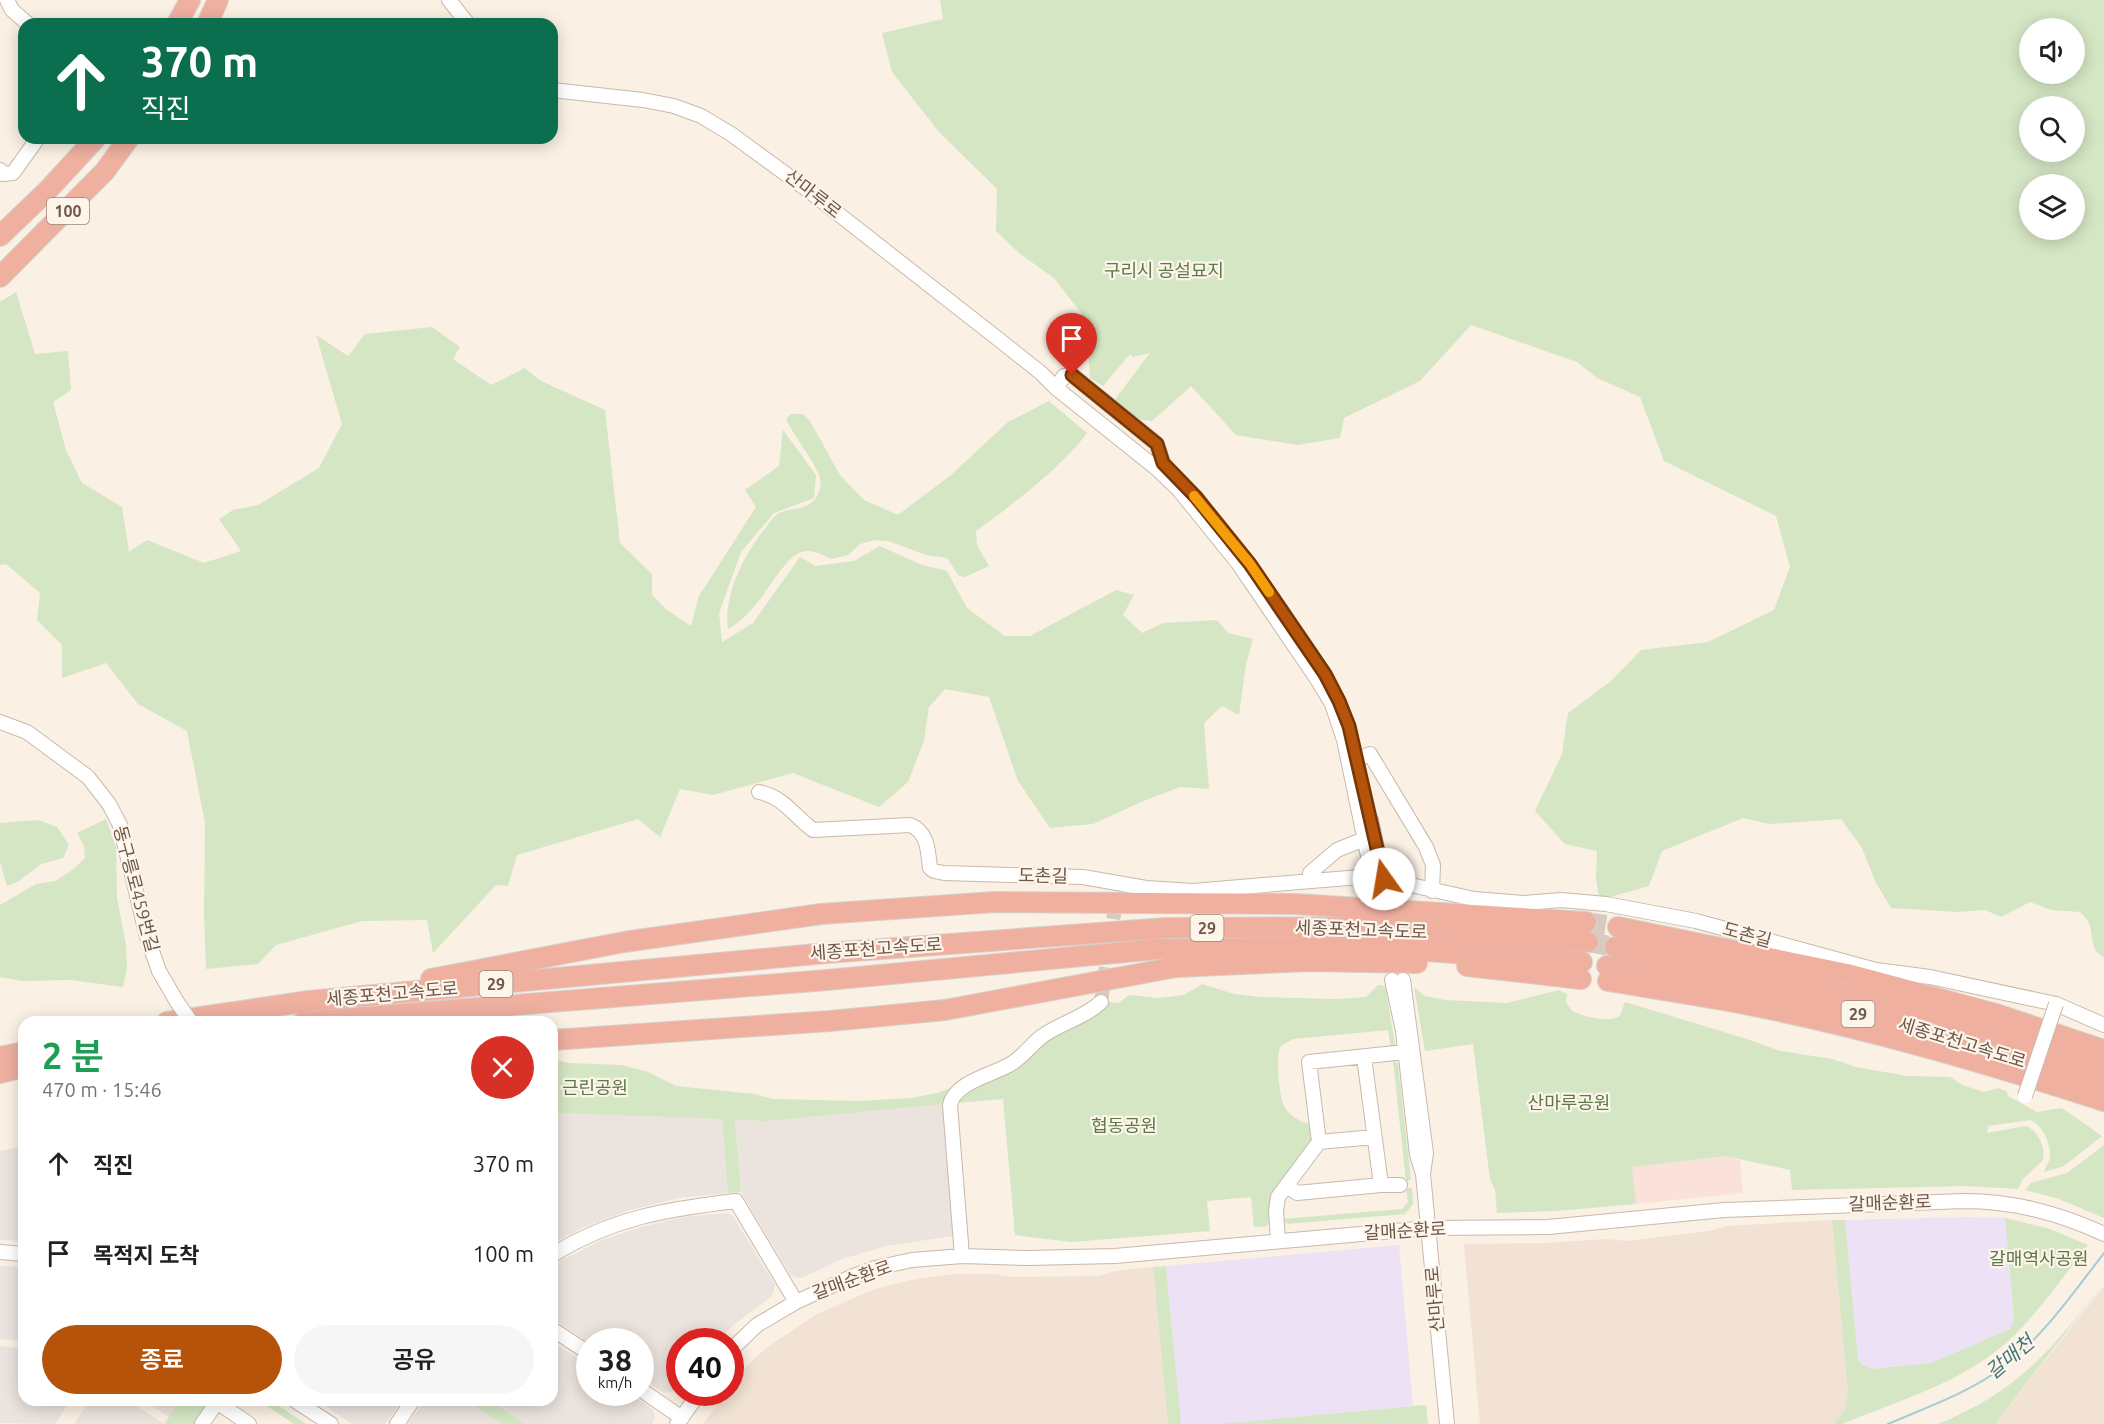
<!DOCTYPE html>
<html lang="ko">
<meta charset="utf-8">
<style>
:root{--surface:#fff;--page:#f6f6f6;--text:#202124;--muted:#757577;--accent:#b45309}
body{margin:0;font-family:Ubuntu,"Noto Sans KR",sans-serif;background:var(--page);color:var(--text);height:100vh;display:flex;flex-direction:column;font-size:22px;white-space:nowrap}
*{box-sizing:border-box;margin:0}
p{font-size:20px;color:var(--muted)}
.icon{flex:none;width:33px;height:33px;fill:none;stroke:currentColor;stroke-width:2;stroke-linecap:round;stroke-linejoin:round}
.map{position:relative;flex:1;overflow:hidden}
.drawer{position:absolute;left:18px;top:1016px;width:540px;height:390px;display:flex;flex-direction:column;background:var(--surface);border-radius:18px;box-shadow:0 3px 15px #0003}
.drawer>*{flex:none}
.guide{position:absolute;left:18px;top:18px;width:540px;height:126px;border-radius:18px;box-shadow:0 3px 15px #0003;background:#0b6e4f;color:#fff;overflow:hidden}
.fabs{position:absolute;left:2019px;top:18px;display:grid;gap:12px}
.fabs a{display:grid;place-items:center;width:66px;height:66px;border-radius:50%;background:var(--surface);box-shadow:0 3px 15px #0003;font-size:30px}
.speed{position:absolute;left:576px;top:1328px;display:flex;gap:12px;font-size:30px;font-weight:700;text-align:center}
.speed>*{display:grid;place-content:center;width:78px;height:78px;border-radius:50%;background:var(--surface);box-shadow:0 3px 15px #0003;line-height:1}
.speed small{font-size:15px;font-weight:400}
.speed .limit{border:9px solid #d22;background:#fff;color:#111}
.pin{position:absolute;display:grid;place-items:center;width:51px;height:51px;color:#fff;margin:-62px -26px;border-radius:50% 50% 50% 0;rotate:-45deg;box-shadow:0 0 6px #0007}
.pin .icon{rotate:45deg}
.me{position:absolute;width:66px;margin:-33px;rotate:347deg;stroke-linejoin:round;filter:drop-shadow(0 0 4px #0008)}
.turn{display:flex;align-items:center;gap:21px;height:126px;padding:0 24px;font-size:27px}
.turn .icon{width:78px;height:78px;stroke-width:2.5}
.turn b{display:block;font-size:42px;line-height:51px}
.round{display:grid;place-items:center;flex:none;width:63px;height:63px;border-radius:32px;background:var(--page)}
.overview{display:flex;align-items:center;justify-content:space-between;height:102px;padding:0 24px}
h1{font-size:36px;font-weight:600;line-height:45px;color:#1e9e55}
.cta{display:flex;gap:12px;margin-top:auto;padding:12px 24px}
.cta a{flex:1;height:69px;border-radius:36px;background:var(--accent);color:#fff;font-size:24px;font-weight:600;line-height:69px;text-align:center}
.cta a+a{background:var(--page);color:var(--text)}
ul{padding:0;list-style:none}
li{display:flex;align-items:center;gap:18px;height:90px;padding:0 24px}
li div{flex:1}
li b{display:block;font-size:22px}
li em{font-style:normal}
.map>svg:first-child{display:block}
</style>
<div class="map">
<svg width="2104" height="1424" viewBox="0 0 2104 1424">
<rect width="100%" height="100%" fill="#faf0e4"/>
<path fill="#f1e2d3" d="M1832,1220L1848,1393L1844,1411L1834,1424H1480L1464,1244L1548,1243L1606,1239L1626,1241L1709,1231L1728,1226Z
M1153,1267L1168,1424H703L726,1392H730L731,1385L734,1378L765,1349L817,1314L875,1289L916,1279L954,1274H993L1013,1277L1097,1276L1116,1271Z
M2104,1286V1424H1995Z"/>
<path fill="#fae1d9" d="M1725,1156L1740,1160L1743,1193L1636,1204L1632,1167Z"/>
<path fill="#eae3de" d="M945,1104L957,1231L953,1236L886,1246L842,1259L801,1278L791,1276L741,1192L735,1120L768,1121Z
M552,1113L722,1119L728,1193L679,1198L630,1210L582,1228L552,1244Z
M24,1146V1241L0,1240V1151Z
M726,1213L733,1216L775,1285L772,1296L736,1323L716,1341H680L679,1384L674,1391L664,1393L641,1377L640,1341H590L589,1343L552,1318V1267L560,1261L600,1241L641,1227L684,1217Z
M0,1266L24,1267V1341L0,1339Z
M552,1341L589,1366L590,1392H628L653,1409L655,1419L652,1424H525L489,1400H552Z
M0,1346L24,1349V1400H71L55,1424L0,1423Z
M90,1400H128L164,1424H74Z
M142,1400H181L169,1417Z
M316,1400H402L385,1424H352Z
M425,1400H466L502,1424H408Z"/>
<path fill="#ede1f6" d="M1966,1217L2005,1218L2014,1319L2012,1327L2006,1332L1931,1363L1871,1369L1864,1367L1858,1358L1845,1220Z
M1399,1245L1413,1406L1220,1424H1181L1166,1266Z"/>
<path fill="#d4e6c4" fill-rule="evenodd" d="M940,0H2104V957C2089,949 2094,937 2089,923C2087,919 2083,915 2080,912L2051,910L2030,902L2001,917L1985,910L1958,912L1891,908L1876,883L1862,848L1841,819L1770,824L1743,818L1662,851L1649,886L1599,900L1596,877L1597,851L1565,844L1535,811L1562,754L1568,713L1611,681L1641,650L1708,642L1774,610L1790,567L1776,516L1664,461L1640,397L1597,378L1577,362L1471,325L1420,381L1344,418L1340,438L1297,445L1236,435L1191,386L1152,421L1132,419L1115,403L1116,398L1150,353L1133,357L1130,354L1103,386L1090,378L1087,335L1081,313L1054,278L1020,254L996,231L997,189L939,132L892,72L882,33L943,19ZM2030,28H2074V74H2030ZM2030,106H2074V152H2030ZM2030,184H2074V230H2030Z
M16,292L35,354L68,351L71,390L53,402L66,450L82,483L122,507L129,552L147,540L204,563L241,551L219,519L233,510L258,505L319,468L342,424L316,335L348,356L365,334L432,327L460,347L453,359L491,385L525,368L539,380L605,410L620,543L652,574V595L667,610L691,626L699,596L756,507L745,490L779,466L783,430L816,475L814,498L774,513L741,552L719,613L722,642L753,623L800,557L816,566L854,561L880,546L922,565L947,571L967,608L1005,636H1030L1116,590L1134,595L1123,615L1142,633L1163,623L1217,620L1228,633L1253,639L1246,664L1239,715L1222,706L1204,723L1209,789L1180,787L1141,802L1093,824L1050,828L1018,781L989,697L945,689L929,707L924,741L908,782L879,807L793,773L713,795L680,789L660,837L638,819L517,855L508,886L496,885L433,953L427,920L362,921L276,945L258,964L206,969L204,915L205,823L187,731L138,704L106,663L62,678V645L37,620L40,593L6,564L0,565V302Z
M1049,401L1087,433C1061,468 1011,506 976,531L977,545L989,566L965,577L959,576L947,558L926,555L888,541L875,540L860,544L848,555L831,559C821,554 811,548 799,553C785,559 767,592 756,604C748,614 739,623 728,629C723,596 744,554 765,529C768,525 772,518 776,515C786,508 802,510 811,503C818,498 822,487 820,479C818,466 793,435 786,419L791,414H803L810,421L840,475L864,500L898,515L951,475L1008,422Z
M106,819L116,846L117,898L126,945L127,968L123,987L71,980L22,981L0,977V905L36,884L55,881L71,871L85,858L84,846L77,833Z
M38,820L57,827L69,845L63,858L41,864L19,881L7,886L0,862V823Z
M1202,984L1234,994L1260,997L1336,999L1366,997L1378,985L1385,986L1395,1044L1391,1049L1388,1030L1293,1039L1281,1046C1275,1056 1279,1095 1284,1106C1288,1115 1303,1124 1311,1124L1312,1142L1267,1226L1254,1227L1251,1197L1207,1201L1210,1231L1071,1242L1015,1235L1003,1099L956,1103L958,1097L1055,1035L1096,1015L1107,1002L1119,1003L1129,995L1159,998L1184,995Z
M1414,987L1425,996L1445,1000L1507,1003L1559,990L1567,994L1566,1002L1572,1011C1585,1017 1607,1023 1620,1016L1625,1002L1747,1039L1780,1051L1832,1059L1856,1067L1907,1076L1950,1077L1962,1085L1984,1092L1998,1088L2006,1091L2008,1096L2037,1112L2062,1108L2102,1136L2064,1166L2044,1172C2045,1167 2049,1163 2050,1158C2052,1146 2042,1123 2030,1120L1988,1126L1987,1133L2026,1126C2038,1131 2046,1147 2043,1160L2023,1179L2018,1189L1965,1186L1792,1190L1790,1170L1725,1156L1632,1167L1636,1204L1557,1211L1497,1213L1495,1189L1490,1180L1473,1044L1425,1051Z
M552,1059L569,1063L622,1065L648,1072L676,1086L755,1094L772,1099L859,1101L911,1098L937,1093L962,1084L945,1104L768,1121L735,1120L741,1192L728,1193L722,1119L552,1113Z
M1393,1060L1398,1064L1411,1180L1406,1181Z
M2104,1145V1218L2059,1199L2025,1190L2031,1183L2067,1173Z
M1406,1188H1412L1413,1204L1405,1214L1287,1224L1282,1219L1402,1209L1408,1202Z
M2005,1218L2050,1229L2088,1245C2062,1278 2037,1315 2006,1343C1960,1383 1898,1401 1842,1424H1834L1844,1411L1848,1393L1832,1220H1845L1858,1358L1862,1365L1871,1369L1931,1363L2010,1329L2014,1319Z
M1166,1266L1181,1424H1168L1153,1267Z
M2104,1283L1995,1424H1938C2020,1390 2050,1351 2104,1283Z
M181,1400H212L195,1424H164Z
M258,1400H270L306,1424H294Z
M466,1400H489L525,1424H502Z
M1426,1405L1428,1424H1219Z"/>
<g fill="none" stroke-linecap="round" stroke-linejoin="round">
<path stroke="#a2ced3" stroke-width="2" d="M1888,1424C1927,1407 1969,1393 2003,1367C2044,1336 2073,1293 2104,1253"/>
<path stroke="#d8cabe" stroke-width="14" stroke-dasharray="14 7" stroke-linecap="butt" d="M1101,1002L1117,894"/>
<path stroke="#d8cabe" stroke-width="20" stroke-dasharray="20 10" stroke-linecap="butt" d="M1586,922L1618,927
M1588,942L1615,947"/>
<defs>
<path id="minor" d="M7,0L12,10L28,24
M449,0L468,24
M552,90L643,100L674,106L701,116L731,134L809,191L1002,342L1041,373L1056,388L1156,468L1179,490L1238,563L1317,679L1332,704L1344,740L1377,899
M0,170L3,174L13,173L38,138
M1056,388L1064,376L1072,375L1157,444L1163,463
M0,722L27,732L88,777L109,804L120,825L147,937L159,971L177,1002
M1349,763L1370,754L1426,847L1433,865L1432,891
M759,792C784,797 793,815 813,830L910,825C928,832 928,851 930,868L934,871L944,873L1083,877L1146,888L1193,891L1372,876
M1371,820L1388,900
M1384,879L1474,899L1523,903L1561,900L1606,904L1696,921L1876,970L1930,977L2056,1004L2104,1025
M1309,881L1310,873L1337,850L1372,836
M1392,980L1403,1031L1417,1155L1423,1174L1426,1153L1403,980
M1319,1142L1374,1137
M1423,1174L1447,1424
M1381,1185H1400
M1287,1186L1297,1193L1381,1185L1364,1057
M1278,1240L1276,1211L1278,1197L1319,1142L1309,1062L1405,1052
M0,1252L24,1254
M552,1255C612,1218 667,1209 736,1201L796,1302
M962,1256L950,1105C954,1083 991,1075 1009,1065C1022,1058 1030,1046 1041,1037C1060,1023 1084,1018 1101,1002
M552,1329L590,1354
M730,1351L757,1325L796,1302L851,1277L875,1268L912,1260L962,1256L1027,1258L1115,1256L1428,1228L1548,1227L1724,1210L1964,1201C2014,1201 2059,1213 2104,1234
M640,1389L682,1418
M294,1400L331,1424
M202,1424L217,1402L249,1424
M397,1424L413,1400
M677,1424L700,1392"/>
<path id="highway" d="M177,24L190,0
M207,24L218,0
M0,236L47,191L96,138
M0,277L105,171L129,138
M1618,927L1847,974L1996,1014L2104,1050
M1615,947L1749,972L1987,1028L2104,1067
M1467,966L1581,979
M1607,966L1721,986L1897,1022L2104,1085
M431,979L624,942L821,914L994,902L1295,904L1586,922
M1608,981C1650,988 1692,994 1734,1002C1860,1026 1983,1062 2104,1101
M167,1022L309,1001L827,953L1166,928L1367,927L1588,942
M303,1022L827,980L1158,949L1367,947L1582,962
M552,1040L830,1021L945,1010L1176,967L1310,961L1417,963
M0,1057L24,1052
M0,1073L24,1067"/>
</defs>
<use href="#minor" stroke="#cab8ac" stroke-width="16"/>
<use href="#highway" stroke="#d7d0cd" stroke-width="22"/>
<use href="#minor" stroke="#fff" stroke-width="14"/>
<use href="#highway" stroke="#efb0a0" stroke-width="20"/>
<defs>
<path id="minor-bridge" d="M177,1002L191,1022
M2025,1096L2056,1004"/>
</defs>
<use href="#minor-bridge" stroke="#cab8ac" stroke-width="16" stroke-linecap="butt"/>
<use href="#minor-bridge" stroke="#fff" stroke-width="14"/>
</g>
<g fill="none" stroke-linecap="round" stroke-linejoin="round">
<defs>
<path id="route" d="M1072,375L1157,444L1163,463L1196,497L1250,564L1325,674L1339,701L1349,726L1384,879"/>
</defs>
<use href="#route" stroke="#753606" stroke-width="15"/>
<use href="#route" stroke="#b45309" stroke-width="10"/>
<path stroke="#f59e0b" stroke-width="10" d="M1194,496L1250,564L1269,592"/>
</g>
<g text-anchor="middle" stroke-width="4.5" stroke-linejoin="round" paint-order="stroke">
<g fill="#fdf5ea" stroke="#9a867b" stroke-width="1.5">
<rect x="47" y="198" width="42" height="26" rx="4.5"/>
<rect x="1190.5" y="915" width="33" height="26" rx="4.5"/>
<rect x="479.5" y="971" width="33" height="26" rx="4.5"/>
<rect x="1841.5" y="1001" width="33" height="26" rx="4.5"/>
</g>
<g font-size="16" font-weight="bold" fill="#70574c">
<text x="68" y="217">100</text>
<text x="1207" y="934">29</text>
<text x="496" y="990">29</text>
<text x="1858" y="1020">29</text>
</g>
<g font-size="18" fill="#70574c" stroke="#fdf5ea">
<text transform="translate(813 194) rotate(38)" y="6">산마루로</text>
<text transform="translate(1043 876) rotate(1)" y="6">도촌길</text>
<text transform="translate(136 889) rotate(75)" y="6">동구릉로459번길</text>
<text transform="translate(1361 930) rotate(2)" y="6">세종포천고속도로</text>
<text transform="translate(1747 935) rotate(15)" y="6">도촌길</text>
<text transform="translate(876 949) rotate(-4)" y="6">세종포천고속도로</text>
<text transform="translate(392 994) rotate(-5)" y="6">세종포천고속도로</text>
<text transform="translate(1962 1043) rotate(17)" y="6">세종포천고속도로</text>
<text transform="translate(1890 1203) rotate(-2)" y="6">갈매순환로</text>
<text transform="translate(1405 1231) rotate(-3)" y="6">갈매순환로</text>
<text transform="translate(852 1280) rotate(-20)" y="6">갈매순환로</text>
<text transform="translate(1435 1299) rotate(-95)" y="6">산마루로</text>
</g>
<g font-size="18" fill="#5a7a48" stroke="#fdf5ea">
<text x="1164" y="277">구리시 공설묘지</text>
<text x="595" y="1094">근린공원</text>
<text x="1569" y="1109">산마루공원</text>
<text x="1124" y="1132">협동공원</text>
<text x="2039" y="1265">갈매역사공원</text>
</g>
<g font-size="20" font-style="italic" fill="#44757b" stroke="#fdf5ea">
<text transform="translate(2010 1357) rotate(-40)" y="7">갈매천</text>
</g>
</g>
</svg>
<div class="fabs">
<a><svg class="icon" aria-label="sound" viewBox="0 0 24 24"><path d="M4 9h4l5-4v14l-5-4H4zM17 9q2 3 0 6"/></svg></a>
<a><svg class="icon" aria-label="search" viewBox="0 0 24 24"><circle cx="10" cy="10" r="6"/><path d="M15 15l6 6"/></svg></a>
<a><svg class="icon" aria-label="layers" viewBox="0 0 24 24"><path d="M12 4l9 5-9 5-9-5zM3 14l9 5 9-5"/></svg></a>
</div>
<div class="speed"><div>38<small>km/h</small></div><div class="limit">40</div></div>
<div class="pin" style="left:1072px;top:375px;background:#d93025"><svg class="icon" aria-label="arrive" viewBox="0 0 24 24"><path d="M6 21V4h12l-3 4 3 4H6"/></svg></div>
<svg class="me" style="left:1384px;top:879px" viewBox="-20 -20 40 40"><circle r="19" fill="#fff"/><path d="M0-13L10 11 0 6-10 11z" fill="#b45309"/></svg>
<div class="guide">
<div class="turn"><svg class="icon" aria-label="ahead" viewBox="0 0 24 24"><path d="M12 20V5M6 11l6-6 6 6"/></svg><div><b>370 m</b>직진</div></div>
</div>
<section class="drawer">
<div class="overview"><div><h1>2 분</h1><p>470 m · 15:46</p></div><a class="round" style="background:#d93025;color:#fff"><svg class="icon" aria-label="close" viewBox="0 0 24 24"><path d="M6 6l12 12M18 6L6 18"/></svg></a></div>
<ul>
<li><svg class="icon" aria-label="ahead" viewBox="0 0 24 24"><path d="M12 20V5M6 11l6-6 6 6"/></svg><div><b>직진</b></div><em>370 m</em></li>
<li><svg class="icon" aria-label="arrive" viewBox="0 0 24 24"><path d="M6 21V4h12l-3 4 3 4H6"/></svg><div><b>목적지 도착</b></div><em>100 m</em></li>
</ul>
<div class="cta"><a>종료</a><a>공유</a></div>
</section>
</div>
